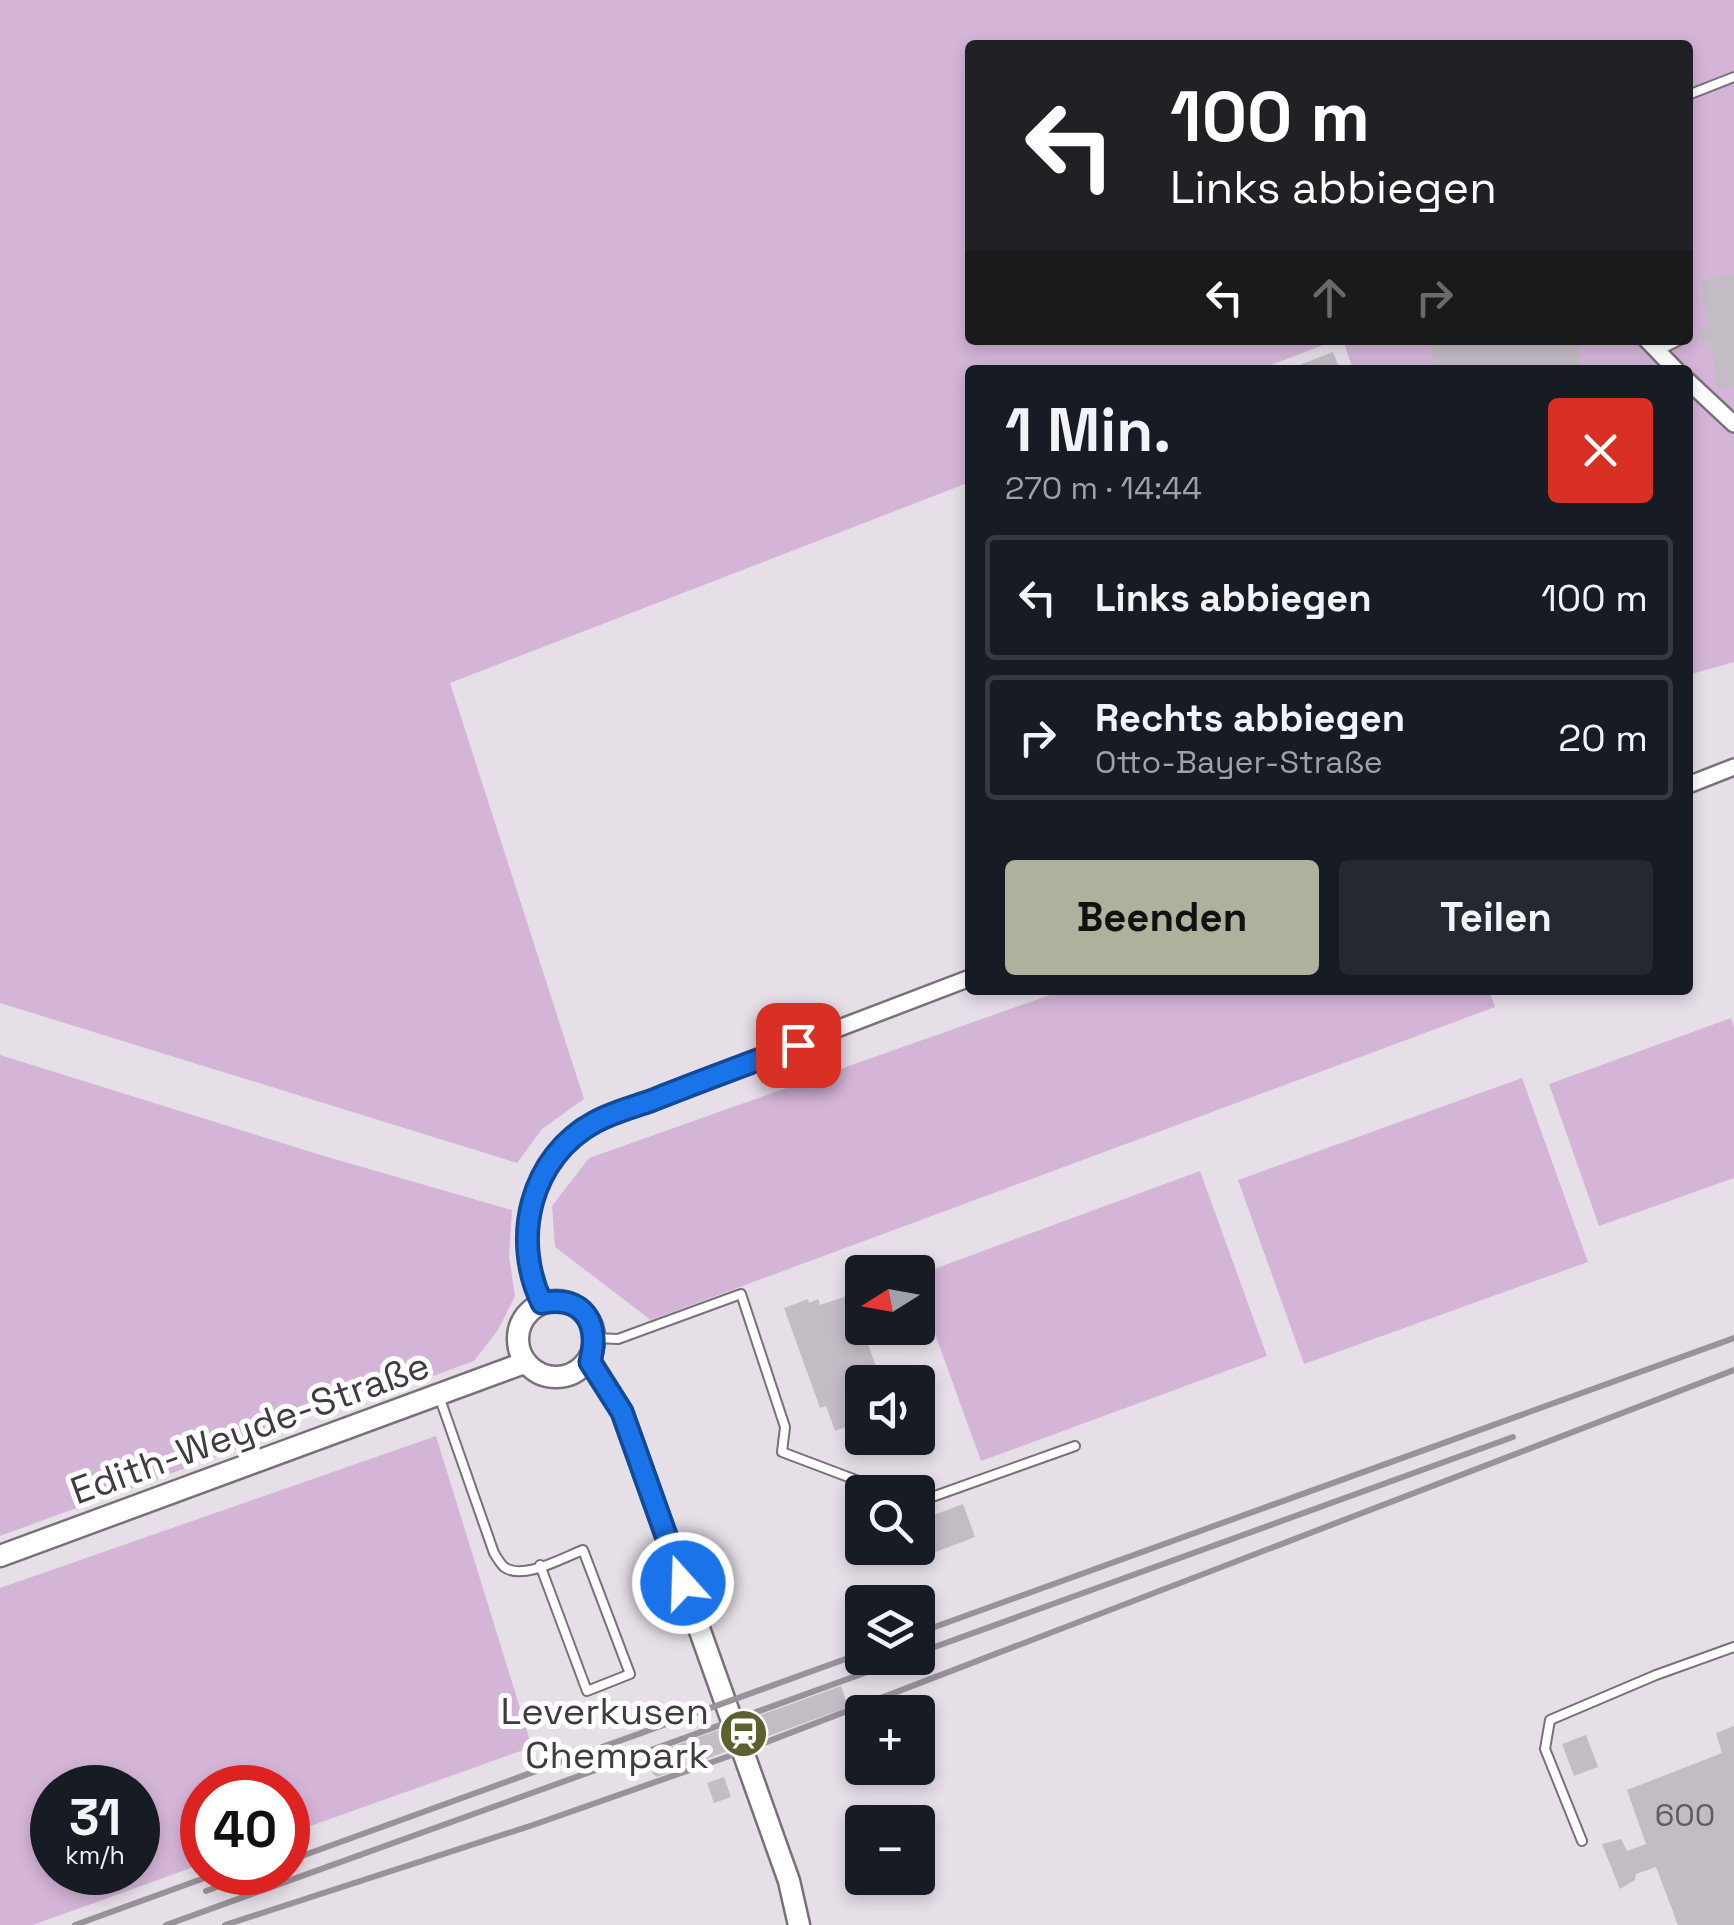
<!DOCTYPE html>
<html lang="de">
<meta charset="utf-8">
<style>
:root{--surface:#171b24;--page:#242831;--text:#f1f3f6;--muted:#9ea1a6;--line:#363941;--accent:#aeb19c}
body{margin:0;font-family:"Space Grotesk",sans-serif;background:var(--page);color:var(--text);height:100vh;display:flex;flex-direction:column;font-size:38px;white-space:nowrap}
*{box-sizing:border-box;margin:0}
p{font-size:32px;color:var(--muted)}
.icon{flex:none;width:55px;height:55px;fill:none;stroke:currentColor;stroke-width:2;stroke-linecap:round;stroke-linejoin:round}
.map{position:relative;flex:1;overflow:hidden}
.sheet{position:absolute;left:965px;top:365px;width:728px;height:630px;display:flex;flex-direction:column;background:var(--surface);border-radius:10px;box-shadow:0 5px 15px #0003}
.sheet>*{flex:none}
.guide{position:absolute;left:965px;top:40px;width:728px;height:305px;border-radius:10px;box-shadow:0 5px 15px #0003;background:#202124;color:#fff;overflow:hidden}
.needle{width:65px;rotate:259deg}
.fabs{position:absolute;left:845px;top:1255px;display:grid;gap:20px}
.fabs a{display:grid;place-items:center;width:90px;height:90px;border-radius:10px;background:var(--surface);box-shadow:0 5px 15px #0003;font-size:50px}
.speed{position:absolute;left:30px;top:1765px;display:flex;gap:20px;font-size:50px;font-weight:700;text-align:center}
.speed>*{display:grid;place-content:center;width:130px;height:130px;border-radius:50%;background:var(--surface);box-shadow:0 5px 15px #0003;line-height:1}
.speed small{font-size:25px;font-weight:400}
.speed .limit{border:15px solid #d22;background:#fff;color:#111}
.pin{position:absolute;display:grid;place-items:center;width:85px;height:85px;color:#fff;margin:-42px;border-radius:20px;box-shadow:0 5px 15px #0006}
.me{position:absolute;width:110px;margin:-55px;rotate:340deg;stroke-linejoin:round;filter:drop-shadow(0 0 8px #0008)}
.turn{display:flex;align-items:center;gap:35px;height:210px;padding:0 40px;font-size:45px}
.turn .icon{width:130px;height:130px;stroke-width:2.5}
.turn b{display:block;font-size:70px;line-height:85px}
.lanes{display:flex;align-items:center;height:95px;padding:0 40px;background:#0003;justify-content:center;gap:50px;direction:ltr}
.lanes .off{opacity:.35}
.round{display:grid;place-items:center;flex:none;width:105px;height:105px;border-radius:10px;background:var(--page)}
.overview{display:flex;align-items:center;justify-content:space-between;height:170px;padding:0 40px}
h1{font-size:60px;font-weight:800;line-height:75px}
.button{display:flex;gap:20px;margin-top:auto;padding:20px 40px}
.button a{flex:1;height:115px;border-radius:10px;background:var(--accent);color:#111;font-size:40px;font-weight:800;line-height:115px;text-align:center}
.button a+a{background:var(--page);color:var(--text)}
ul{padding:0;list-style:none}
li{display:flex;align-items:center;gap:30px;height:125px;margin:0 20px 15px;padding:0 20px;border:5px solid var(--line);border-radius:10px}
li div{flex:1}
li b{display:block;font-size:38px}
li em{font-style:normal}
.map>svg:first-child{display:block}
</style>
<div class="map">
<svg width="1734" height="1925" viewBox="0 0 1734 1925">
<rect width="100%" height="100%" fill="#e7dfe8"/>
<path fill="#d4b5d8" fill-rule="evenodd" d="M0,0H1734V662L1688,675V370H1353L1343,340H1688V45H970V340H1336L1258,370H970V482L450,683L584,1099L542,1129L517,1163L0,1003Z
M1489,990L1495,1007L651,1320L555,1247L552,1206L589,1158L1061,991Z
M1731,1018L1734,1027V1178L1599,1226L1549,1084Z
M0,1055L324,1156L512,1210L509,1256L515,1296L498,1330L474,1361L403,1387L333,1400L282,1420L254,1443L0,1536Z
M1522,1078L1588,1262L1304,1364L1238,1180Z
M1200,1171L1267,1356L981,1461L918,1287V1275Z
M436,1436L532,1747L288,1834V1788H202V1864L33,1925H0V1588ZM52,1788H138V1872H52Z"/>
<path fill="#c4bcc5" d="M1734,274V386L1718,389L1710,341L1701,342L1699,329L1708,328L1700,280Z
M1430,340H1577L1582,370H1435Z
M1333,352L1340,370H1286Z
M850,1295L877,1369L874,1370L878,1380L862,1382V1421L835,1431L826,1406L820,1408L784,1308L808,1299L809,1303L818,1299L820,1305Z
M963,1504L975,1537L912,1561L907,1548H918V1521Z
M841,1686L848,1707L657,1777L653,1774L649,1755Z
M1734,1726V1925H1678L1656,1867L1636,1874L1635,1880L1620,1889L1602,1844L1621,1839L1627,1851L1646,1844L1627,1790L1722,1753L1716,1733Z
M1586,1735L1598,1767L1574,1776L1562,1744Z
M724,1777L731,1797L714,1803L707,1783Z"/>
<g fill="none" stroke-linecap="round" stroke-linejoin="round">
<defs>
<path id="lane" d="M1688,95L1734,77
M1660,350L1680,340
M595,1338L618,1339L741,1294L785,1427L782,1452L888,1492
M439,1396L494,1553C497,1558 500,1563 504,1567C523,1581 564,1557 583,1550L630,1674L587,1691L540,1565
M918,1502L1075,1446
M1582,1841L1545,1749L1550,1720L1656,1675L1734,1647"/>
<path id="street" d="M1647,340L1676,370
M1688,381L1734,424
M1688,785L1734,767
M542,1303C524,1265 519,1210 543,1173C556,1153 575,1138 593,1122L970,978"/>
<path id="secondary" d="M518 1339a38 38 0 1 1 76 0a38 38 0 1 1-76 0Z
M590,1361L622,1412L789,1881L799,1925
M0,1556L524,1363"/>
</defs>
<use href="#lane" stroke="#787179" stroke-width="12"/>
<use href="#street" stroke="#787179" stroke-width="20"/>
<use href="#secondary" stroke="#787179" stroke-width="25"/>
<use href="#lane" stroke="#fff" stroke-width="8"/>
<use href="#street" stroke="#fff" stroke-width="15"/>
<use href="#secondary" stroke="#fff" stroke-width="20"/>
<path stroke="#999399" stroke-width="6" d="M918,1633L1734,1338
M918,1653L1513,1437
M288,1861L862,1653
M206,1891L257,1872
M75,1925L221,1872
M166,1925L906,1658
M225,1925L533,1825L738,1753L1734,1370"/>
</g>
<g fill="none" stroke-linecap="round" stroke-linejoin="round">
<defs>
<path id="route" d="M683,1583L622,1412L590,1362C600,1324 585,1295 542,1303C511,1239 530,1157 595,1122C613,1112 634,1107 653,1100C701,1081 750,1063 798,1045"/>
</defs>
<use href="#route" stroke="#114b97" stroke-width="25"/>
<use href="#route" stroke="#1a73e8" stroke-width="18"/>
</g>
<defs>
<symbol id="station-disc" viewBox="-11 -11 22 22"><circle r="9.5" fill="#5c602e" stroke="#fff"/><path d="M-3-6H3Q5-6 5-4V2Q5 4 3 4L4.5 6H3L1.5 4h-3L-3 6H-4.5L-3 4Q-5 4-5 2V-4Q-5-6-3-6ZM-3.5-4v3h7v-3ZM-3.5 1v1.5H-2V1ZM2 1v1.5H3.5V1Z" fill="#fff"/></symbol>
</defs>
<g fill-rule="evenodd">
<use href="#station-disc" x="716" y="1706" width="55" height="55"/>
</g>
<g text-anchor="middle" stroke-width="10" stroke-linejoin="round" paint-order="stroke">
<g font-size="32" fill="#605b60">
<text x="1685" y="1826">600</text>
</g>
<g font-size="38" fill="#3f3b3f" stroke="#fff">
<text transform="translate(250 1428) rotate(-20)" y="13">Edith-Weyde-Straße</text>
</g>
<g font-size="38" fill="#3f3b3f" stroke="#fff" text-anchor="end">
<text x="709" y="1724">Leverkusen<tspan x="709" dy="44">Chempark</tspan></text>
</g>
</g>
</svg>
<div class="fabs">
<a><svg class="needle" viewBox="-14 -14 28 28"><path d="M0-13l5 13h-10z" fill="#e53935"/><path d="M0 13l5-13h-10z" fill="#9ea1a6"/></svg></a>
<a><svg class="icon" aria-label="sound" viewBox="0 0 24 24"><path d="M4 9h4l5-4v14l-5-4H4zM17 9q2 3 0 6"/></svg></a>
<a><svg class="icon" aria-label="search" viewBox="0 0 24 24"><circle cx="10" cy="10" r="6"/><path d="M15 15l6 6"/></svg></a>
<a><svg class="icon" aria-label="layers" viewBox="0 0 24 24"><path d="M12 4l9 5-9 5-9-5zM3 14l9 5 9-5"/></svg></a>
<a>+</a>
<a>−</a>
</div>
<div class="speed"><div>31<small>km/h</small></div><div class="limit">40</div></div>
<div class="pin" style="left:798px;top:1045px;background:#d93025"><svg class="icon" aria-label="arrive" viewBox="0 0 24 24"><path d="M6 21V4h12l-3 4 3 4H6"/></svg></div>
<svg class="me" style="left:683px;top:1583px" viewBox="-20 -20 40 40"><circle r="17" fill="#1a73e8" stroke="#fff" stroke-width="3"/><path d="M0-11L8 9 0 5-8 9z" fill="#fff"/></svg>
<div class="guide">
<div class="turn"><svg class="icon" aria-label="left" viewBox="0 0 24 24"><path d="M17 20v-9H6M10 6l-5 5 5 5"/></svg><div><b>100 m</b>Links abbiegen</div></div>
<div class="lanes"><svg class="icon" aria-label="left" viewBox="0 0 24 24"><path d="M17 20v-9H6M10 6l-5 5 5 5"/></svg><svg class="icon off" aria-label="ahead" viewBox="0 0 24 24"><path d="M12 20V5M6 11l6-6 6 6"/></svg><svg class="icon off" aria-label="right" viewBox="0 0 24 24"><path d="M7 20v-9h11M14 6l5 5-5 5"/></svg></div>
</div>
<section class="sheet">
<div class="overview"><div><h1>1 Min.</h1><p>270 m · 14:44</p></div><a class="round" style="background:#d93025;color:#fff"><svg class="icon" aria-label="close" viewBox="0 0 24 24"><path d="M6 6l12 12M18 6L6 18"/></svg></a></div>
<ul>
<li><svg class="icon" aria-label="left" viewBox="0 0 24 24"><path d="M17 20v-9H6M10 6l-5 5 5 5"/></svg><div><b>Links abbiegen</b></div><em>100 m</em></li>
<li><svg class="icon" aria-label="right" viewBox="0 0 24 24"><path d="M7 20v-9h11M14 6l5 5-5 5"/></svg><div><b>Rechts abbiegen</b><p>Otto-Bayer-Straße</p></div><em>20 m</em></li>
</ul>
<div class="button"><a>Beenden</a><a>Teilen</a></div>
</section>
</div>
